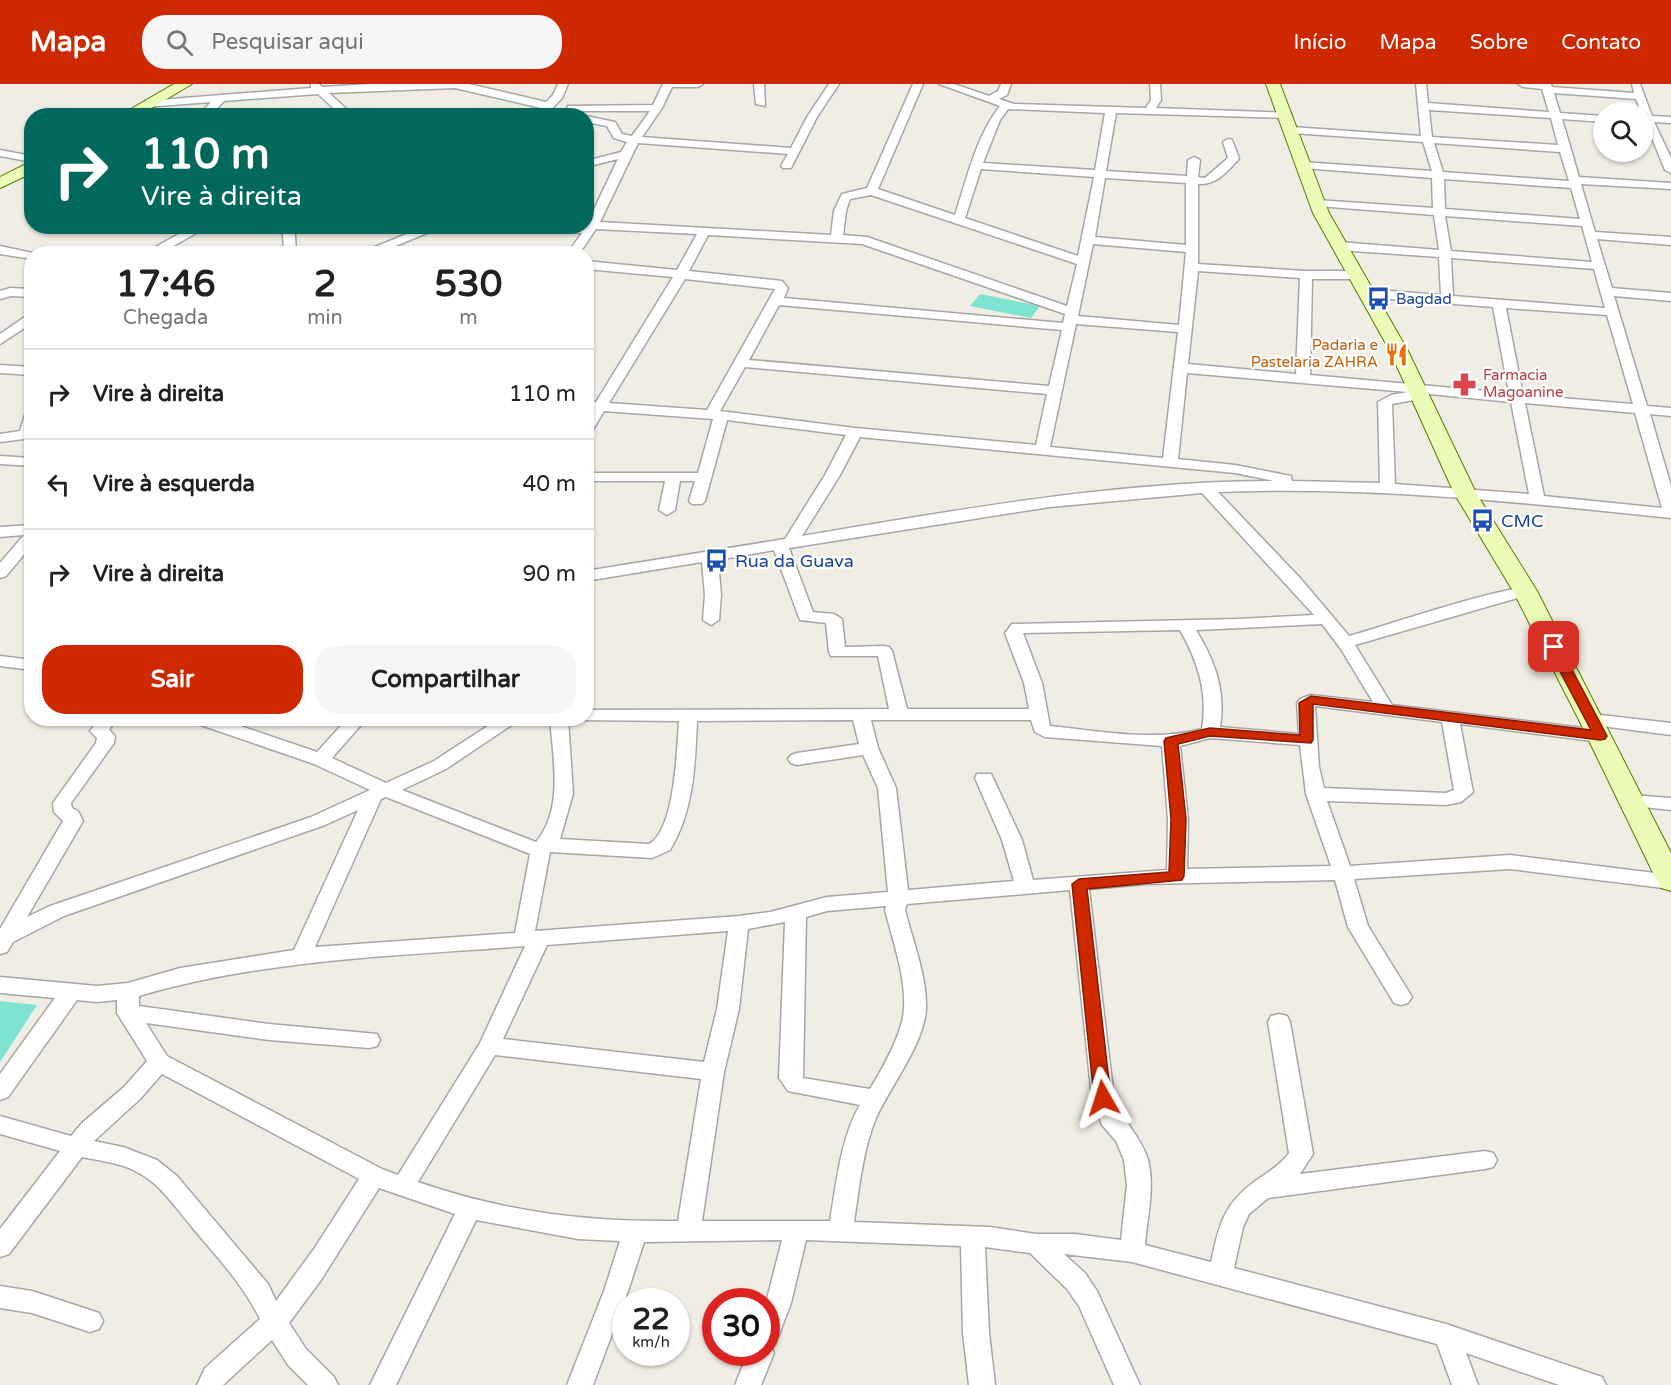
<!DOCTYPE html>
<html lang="pt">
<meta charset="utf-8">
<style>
:root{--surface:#fff;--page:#f6f6f6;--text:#202124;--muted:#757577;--line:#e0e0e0;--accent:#cd2800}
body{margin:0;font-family:"Varela Round",sans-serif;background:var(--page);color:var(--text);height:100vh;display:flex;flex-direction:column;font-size:22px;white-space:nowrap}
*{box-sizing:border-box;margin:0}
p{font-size:20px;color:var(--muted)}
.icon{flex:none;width:33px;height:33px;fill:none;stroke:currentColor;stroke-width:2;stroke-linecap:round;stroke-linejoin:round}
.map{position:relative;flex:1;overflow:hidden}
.panel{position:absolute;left:24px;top:162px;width:570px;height:480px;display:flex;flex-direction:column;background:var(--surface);border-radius:24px;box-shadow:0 2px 4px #0004}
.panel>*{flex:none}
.banner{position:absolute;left:24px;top:24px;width:570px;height:126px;border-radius:24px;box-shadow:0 2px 4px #0004;background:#00695c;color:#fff;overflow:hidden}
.tools{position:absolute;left:1593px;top:18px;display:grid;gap:12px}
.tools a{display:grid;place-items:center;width:60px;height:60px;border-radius:50%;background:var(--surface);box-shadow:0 2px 4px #0004;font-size:30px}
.speed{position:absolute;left:612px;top:1204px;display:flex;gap:12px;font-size:30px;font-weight:700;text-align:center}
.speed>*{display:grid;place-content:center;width:78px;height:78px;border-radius:50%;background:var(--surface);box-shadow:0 2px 4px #0004;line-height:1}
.speed small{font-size:15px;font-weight:400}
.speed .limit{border:9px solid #d22;background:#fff;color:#111}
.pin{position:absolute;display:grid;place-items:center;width:51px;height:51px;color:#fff;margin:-26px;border-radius:12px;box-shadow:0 3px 9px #0006}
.me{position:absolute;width:66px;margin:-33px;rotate:354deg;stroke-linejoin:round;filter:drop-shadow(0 0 4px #0008)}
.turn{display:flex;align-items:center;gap:21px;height:126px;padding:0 18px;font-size:27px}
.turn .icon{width:78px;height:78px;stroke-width:2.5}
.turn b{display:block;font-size:42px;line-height:51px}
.eta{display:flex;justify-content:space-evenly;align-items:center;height:102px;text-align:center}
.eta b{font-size:36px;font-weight:700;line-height:42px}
.action{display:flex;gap:12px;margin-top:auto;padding:12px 18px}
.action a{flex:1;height:69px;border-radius:24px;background:var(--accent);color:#fff;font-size:24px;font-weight:700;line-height:69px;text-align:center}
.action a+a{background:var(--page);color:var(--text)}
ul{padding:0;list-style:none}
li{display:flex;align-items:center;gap:18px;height:90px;padding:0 18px;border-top:2px solid var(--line)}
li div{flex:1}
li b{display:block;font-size:22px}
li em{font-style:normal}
header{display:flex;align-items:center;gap:36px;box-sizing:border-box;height:84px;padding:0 30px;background:var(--accent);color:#fff}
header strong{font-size:28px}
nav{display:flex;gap:33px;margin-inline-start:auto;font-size:21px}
.search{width:420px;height:54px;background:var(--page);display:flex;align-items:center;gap:15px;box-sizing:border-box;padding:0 21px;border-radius:24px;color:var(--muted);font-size:22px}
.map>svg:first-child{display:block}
</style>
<header>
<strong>Mapa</strong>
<div class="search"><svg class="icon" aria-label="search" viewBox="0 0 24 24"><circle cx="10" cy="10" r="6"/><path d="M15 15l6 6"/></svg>Pesquisar aqui</div>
<nav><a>Início</a><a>Mapa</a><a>Sobre</a><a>Contato</a></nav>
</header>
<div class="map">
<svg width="1671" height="1301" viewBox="0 0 1671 1301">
<rect width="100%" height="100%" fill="#f0eee4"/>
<path fill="#7ee3d0" d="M980,210L1040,222L1031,234L970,222Z
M0,917L37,921L0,978Z"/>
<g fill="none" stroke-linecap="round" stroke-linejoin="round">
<defs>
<path id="minor" d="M311,0H319L322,3L372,0H469L546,18L553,11L558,0H568L562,14L545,32L536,30L541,24L455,4L329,9L354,32H342L318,10L224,17L210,32H198L211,18L146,23L141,20L146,17L311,4Z
M663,0H703L698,3H672L662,24L642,53L791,64L807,33L829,0H839L817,33L791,84H783L781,82L788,70L638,59L600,138L831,151L834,127L842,110L867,104L913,0H923L878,105L955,131C967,94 976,53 1000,22L939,0H954L989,12L998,7L1001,0H1011L1007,11L999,15L1014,20L1146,24L1151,16L1150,0H1160L1161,16L1156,24L1291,29V33L1287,34L1116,29L1106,87L1187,92L1188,76L1194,73L1200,76L1198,93L1205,94L1228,74L1223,58L1228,55L1232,56L1239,74L1238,76C1226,89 1216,101 1198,100V180L1306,187H1354L1360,191L1354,195H1312L1310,291L1509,309L1493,223L1365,213L1359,209L1365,205L1441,211L1439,173L1339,166L1333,162L1339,158L1439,166L1434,131L1317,122L1311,119L1317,116L1433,124L1432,94L1303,84L1297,81L1303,78L1432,87L1423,58L1292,49L1287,46L1292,43L1421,52L1416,0H1426L1428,19L1549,28L1542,5L1523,3L1518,0H1551L1552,3L1634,9L1632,0H1640L1652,32L1671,33V39L1654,38L1671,74V89L1665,86L1636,15L1554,9L1560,29L1604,32V38L1562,35L1579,93L1671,99V105L1581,100L1595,148L1671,153V161L1597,155L1612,204L1671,209V217L1614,212L1647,322L1671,324V332L1650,330L1671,402V434C1520,418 1370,402 1218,408L1300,494L1349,552C1378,544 1511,499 1531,504L1533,507L1531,510L1355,561L1392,621L1600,646L1606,648L1609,652L1606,656L1600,658L1460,640L1473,708L1461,718L1446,721L1327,717L1350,782L1510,771L1671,791V805L1510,785L1354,795L1368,842L1412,913L1408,919L1401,921L1394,919L1348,843L1335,796L1147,800L1089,805L1114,1014C1122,1037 1141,1052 1148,1076C1155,1103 1147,1134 1145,1161L1211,1178C1219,1142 1223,1121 1254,1098C1266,1089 1280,1082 1289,1069L1268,938L1271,932L1279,930L1287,932L1290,938L1313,1070L1300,1090L1485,1067L1493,1069L1497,1076L1493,1083L1485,1085L1268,1114L1249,1130L1243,1143L1234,1184L1446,1240L1602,1293L1606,1301H1559L1466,1269L1478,1301H1452L1437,1260L1132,1178L1064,1170L1085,1189L1097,1207L1140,1301H1114L1079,1222L1067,1205L1030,1169L985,1163L989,1249L995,1301H969L963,1249L961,1162L806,1156L791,1219L775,1261L771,1262L774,1269L761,1301H735L748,1269H766V1219L782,1156L644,1158L628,1207L593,1301H567L604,1207L620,1157L578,1155L476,1136L396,1301H370L455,1130L379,1104L321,1196L289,1239L306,1265L334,1293L338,1301H308L288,1281L272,1256L223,1301H197L205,1284L260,1235C243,1200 215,1171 191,1142C176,1124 161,1101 139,1089C122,1079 101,1077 82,1073L9,1170L0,1173V1145L60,1067L0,1050V1032L71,1052L82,1039L124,1003L147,977L117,929V916L97,918L77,916L8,1013L0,1016V990L55,914L0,909V893L97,902L128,899L180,884L294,866L358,726L325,741L64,832L13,858L7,868L0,870V845L63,737L54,728L53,719L96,659L97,654L90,647L99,634H117L109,646L115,652L114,659L71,719L72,724L78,727L83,737L27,833L50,822L311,733L370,706L314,680L192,638L189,634H217L317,668L348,634H367L332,674L386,699L434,677L500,634H522L446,685L402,706L536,758C564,725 553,674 550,634H568L573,710L560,755L649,760C675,746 677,665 679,637L580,636L586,634V626L889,625L878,572H831L829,568L826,539L800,536L774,466L718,476L721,511L719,536L711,541L703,536L705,511L702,478L586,497V487L785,455L825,391L846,351L727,336L705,417L702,420H692L689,417L695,397H680L675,426L667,431L659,426L665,397H586V389H698L713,335L604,327L591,349L586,350V334L591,327L586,326V318H596L673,193L586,185V177L677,186L697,150L596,145L579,170H567L582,149L537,146L531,142H586L618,75L586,83V77L621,68L627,58L614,54L607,42L586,38V32L615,38L622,50L632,52L650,27H580L583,32H572L567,24L568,22L653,21ZM1008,25L1105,29L1095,86L983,79L1000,36ZM1429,26L1551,34L1558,61L1432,53ZM1434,59L1560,68L1569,97L1443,88ZM981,85L1094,93L1078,172L965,134ZM1105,94L1186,99V161L1095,153ZM1444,95L1571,104L1580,135L1445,125ZM871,111L1077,180L1067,222L867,153L843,151L846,127L850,115ZM1445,132L1582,142L1592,178L1451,167ZM708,151L862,160L1065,230L1063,239L784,214L788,204L782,197L689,187ZM1093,160L1186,168L1179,241L1078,232ZM1451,174L1594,185L1605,224L1453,212ZM1198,187L1300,194L1296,290L1188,280ZM685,195L775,205L707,326L609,319ZM779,221L1062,246L1049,302L749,276ZM1506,224L1607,231L1633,320L1523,311ZM1076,240L1178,248L1163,374L1050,363ZM745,283L1047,310L1036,361L855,344L720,327ZM1187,289L1408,308L1391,311L1378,318L1380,399L1292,397L1291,392L1235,381L1178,375ZM1419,309L1511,318L1529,410L1395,400L1392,320L1419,315L1421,312ZM1525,319L1635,329L1662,424L1544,412ZM860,353L1235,389L1274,397C1116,397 957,426 802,452L840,391ZM1202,409L1314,531L1238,535L1012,540L1005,549L1024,599L1029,625H907L892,567L889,563L883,562L845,563L842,535L834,530L813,528L789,464L1050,423ZM1322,540L1341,565L1373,618L1311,611L1300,615L1297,619L1299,650L1220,643C1226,607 1215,577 1196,546ZM1180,546C1198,578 1208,608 1202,645C1153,658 1099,647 1050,642L1042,599L1023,549ZM1315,622L1442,638L1454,706L1446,709L1324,704L1319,683ZM853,636L859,660L797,669L791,671L788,675L791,679L797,681L863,671L878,704L888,808L827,813L770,828L739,832L535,847L550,768L652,774L670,766C694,726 695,682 697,637ZM871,636H1031L1035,648L1045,653L1162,662L1168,735L1167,786L1033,796L1022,756L993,694L991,690H977L975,694L1002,756L1014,797L908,806L896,704L878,664ZM1210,654L1300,661L1306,710L1331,782L1187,785L1188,735L1180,662ZM386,713L530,770L515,849L315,863L381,715ZM1070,806L1092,1014L1102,1041L1116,1057L1124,1076L1127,1101L1121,1156L1075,1150H1036L990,1143L854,1138C859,1105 863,1065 876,1034C890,1003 924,960 926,925C927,892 913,858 905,826L907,820ZM886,822L885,826C893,858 906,892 904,925C903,948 882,986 870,1005L803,994L806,833L827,827ZM785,838L779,994L788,1007L860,1021C841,1052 836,1102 830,1137H702L724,988L739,925L748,845ZM728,847L717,925L704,978L503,955L547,861ZM525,862L480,959L398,1091L382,1085L167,972L146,939L269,956L369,964L377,962L380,956L377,950L269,940L139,922V912C264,875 396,872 525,862ZM495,971L701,995L678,1137C586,1138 505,1128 418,1098ZM162,990L359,1095L314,1165L276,1217L268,1200L177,1092L157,1076L123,1063L94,1057L140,1015Z
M754,0H764L765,22L756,20Z
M0,66L32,72V78L0,72Z
M193,142H209L159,170H143Z
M278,142H290L295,151L296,170H284L283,151Z
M426,142H444L376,170H358Z
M0,162L37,170H32V175L0,170Z
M10,204L32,205V213L11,212L0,215V207Z
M32,228V239L0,260V250Z
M0,281L32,283V291L0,289Z
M32,327V354L0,358V350L20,347L25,331Z
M0,372L32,374V382L0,380Z
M32,441V461L6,492L0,494V479L24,451L0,453V443Z
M0,572L32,576V586L0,582Z
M1592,630L1671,639V651L1586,640L1583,636L1586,632Z
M1632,711L1671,714V726L1625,721L1623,717L1625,713Z
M0,1202L32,1207L90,1226L99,1229L103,1237L99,1245L90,1248L32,1229L0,1224Z"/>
<path id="secondary" d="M174,0H192L138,32H119Z
M1266,0H1280L1329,129L1408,267L1476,409L1537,507L1671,769V807L1661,804L1657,797L1579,636L1513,507L1454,409L1390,267L1313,129Z
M32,77V89L0,104V93Z"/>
</defs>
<use href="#minor" stroke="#a6a6a6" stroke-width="3"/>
<use href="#secondary" stroke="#567b00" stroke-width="2"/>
<use href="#minor" fill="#fff" fill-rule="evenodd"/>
<use href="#secondary" fill="#ebfcb6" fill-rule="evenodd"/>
</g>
<path fill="#cd2800" stroke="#851a00" stroke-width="1.5" d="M1554,559L1560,563L1607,652L1605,655L1600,656L1313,620V656L1311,659L1210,652L1178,660L1186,735L1184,792L1182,796L1087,805L1111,1014L1109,1019L1103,1021L1097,1019L1094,1014L1072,800L1079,795L1169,788L1171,735L1164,657L1166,654L1210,644L1300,651L1299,619L1311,612L1591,646L1547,563Z"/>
<defs>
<symbol id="bus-bare" viewBox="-9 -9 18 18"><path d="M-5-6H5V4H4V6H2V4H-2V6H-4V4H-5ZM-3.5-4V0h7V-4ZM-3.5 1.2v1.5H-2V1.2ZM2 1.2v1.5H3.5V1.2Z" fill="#1a4fb4" stroke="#fff" stroke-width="2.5" paint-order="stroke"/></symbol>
<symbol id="restaurant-bare" viewBox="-9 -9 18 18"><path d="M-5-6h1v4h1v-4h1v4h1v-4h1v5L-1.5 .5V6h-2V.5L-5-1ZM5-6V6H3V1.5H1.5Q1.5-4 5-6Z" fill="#e8710a" stroke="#fff" stroke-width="2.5" paint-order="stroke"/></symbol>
<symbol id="pharmacy-bare" viewBox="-9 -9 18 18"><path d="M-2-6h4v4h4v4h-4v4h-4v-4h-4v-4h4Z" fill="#e0444e" stroke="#fff" stroke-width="2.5" paint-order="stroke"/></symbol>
</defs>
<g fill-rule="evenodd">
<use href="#bus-bare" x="1362" y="198" width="33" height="33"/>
<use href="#restaurant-bare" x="1380" y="254" width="33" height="33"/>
<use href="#pharmacy-bare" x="1448" y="284" width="33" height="33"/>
<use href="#bus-bare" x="1466" y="420" width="33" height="33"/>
<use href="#bus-bare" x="700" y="460" width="33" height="33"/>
</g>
<g text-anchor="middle" stroke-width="4.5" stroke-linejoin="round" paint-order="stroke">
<g font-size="15" fill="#164399" stroke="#fff" text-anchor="start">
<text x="1396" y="220">Bagdad</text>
</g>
<g font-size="15" fill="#c56008" stroke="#fff" text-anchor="end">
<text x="1378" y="266">Padaria e<tspan x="1378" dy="17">Pastelaria ZAHRA</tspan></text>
</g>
<g font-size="15" fill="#be3a42" stroke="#fff" text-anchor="start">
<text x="1483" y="296">Farmacia<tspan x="1483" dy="17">Magoanine</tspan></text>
</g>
<g font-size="18" fill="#164399" stroke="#fff" text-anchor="start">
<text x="1501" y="443">CMC</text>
<text x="735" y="483">Rua da Guava</text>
</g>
</g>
</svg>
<div class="tools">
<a><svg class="icon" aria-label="search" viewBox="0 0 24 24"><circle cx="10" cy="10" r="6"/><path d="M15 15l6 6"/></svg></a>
</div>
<div class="speed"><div>22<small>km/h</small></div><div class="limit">30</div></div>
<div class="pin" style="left:1554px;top:563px;background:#d93025"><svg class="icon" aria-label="arrive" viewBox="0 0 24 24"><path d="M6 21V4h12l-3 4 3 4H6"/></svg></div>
<svg class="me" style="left:1103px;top:1014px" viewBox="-20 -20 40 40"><path d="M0-17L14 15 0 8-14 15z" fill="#cd2800" stroke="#fff" stroke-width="4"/></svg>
<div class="banner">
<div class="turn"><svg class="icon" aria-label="right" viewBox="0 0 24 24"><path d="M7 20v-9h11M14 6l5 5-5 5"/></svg><div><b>110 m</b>Vire à direita</div></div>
</div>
<section class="panel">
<div class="eta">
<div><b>17:46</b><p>Chegada</p></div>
<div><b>2</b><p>min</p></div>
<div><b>530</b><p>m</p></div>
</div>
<ul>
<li><svg class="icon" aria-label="right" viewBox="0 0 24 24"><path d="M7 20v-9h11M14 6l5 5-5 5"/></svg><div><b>Vire à direita</b></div><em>110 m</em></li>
<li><svg class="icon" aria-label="left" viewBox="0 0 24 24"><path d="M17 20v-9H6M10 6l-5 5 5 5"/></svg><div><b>Vire à esquerda</b></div><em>40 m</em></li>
<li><svg class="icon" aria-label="right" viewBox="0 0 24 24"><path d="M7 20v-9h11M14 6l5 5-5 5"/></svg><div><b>Vire à direita</b></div><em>90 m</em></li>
</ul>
<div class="action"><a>Sair</a><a>Compartilhar</a></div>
</section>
</div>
